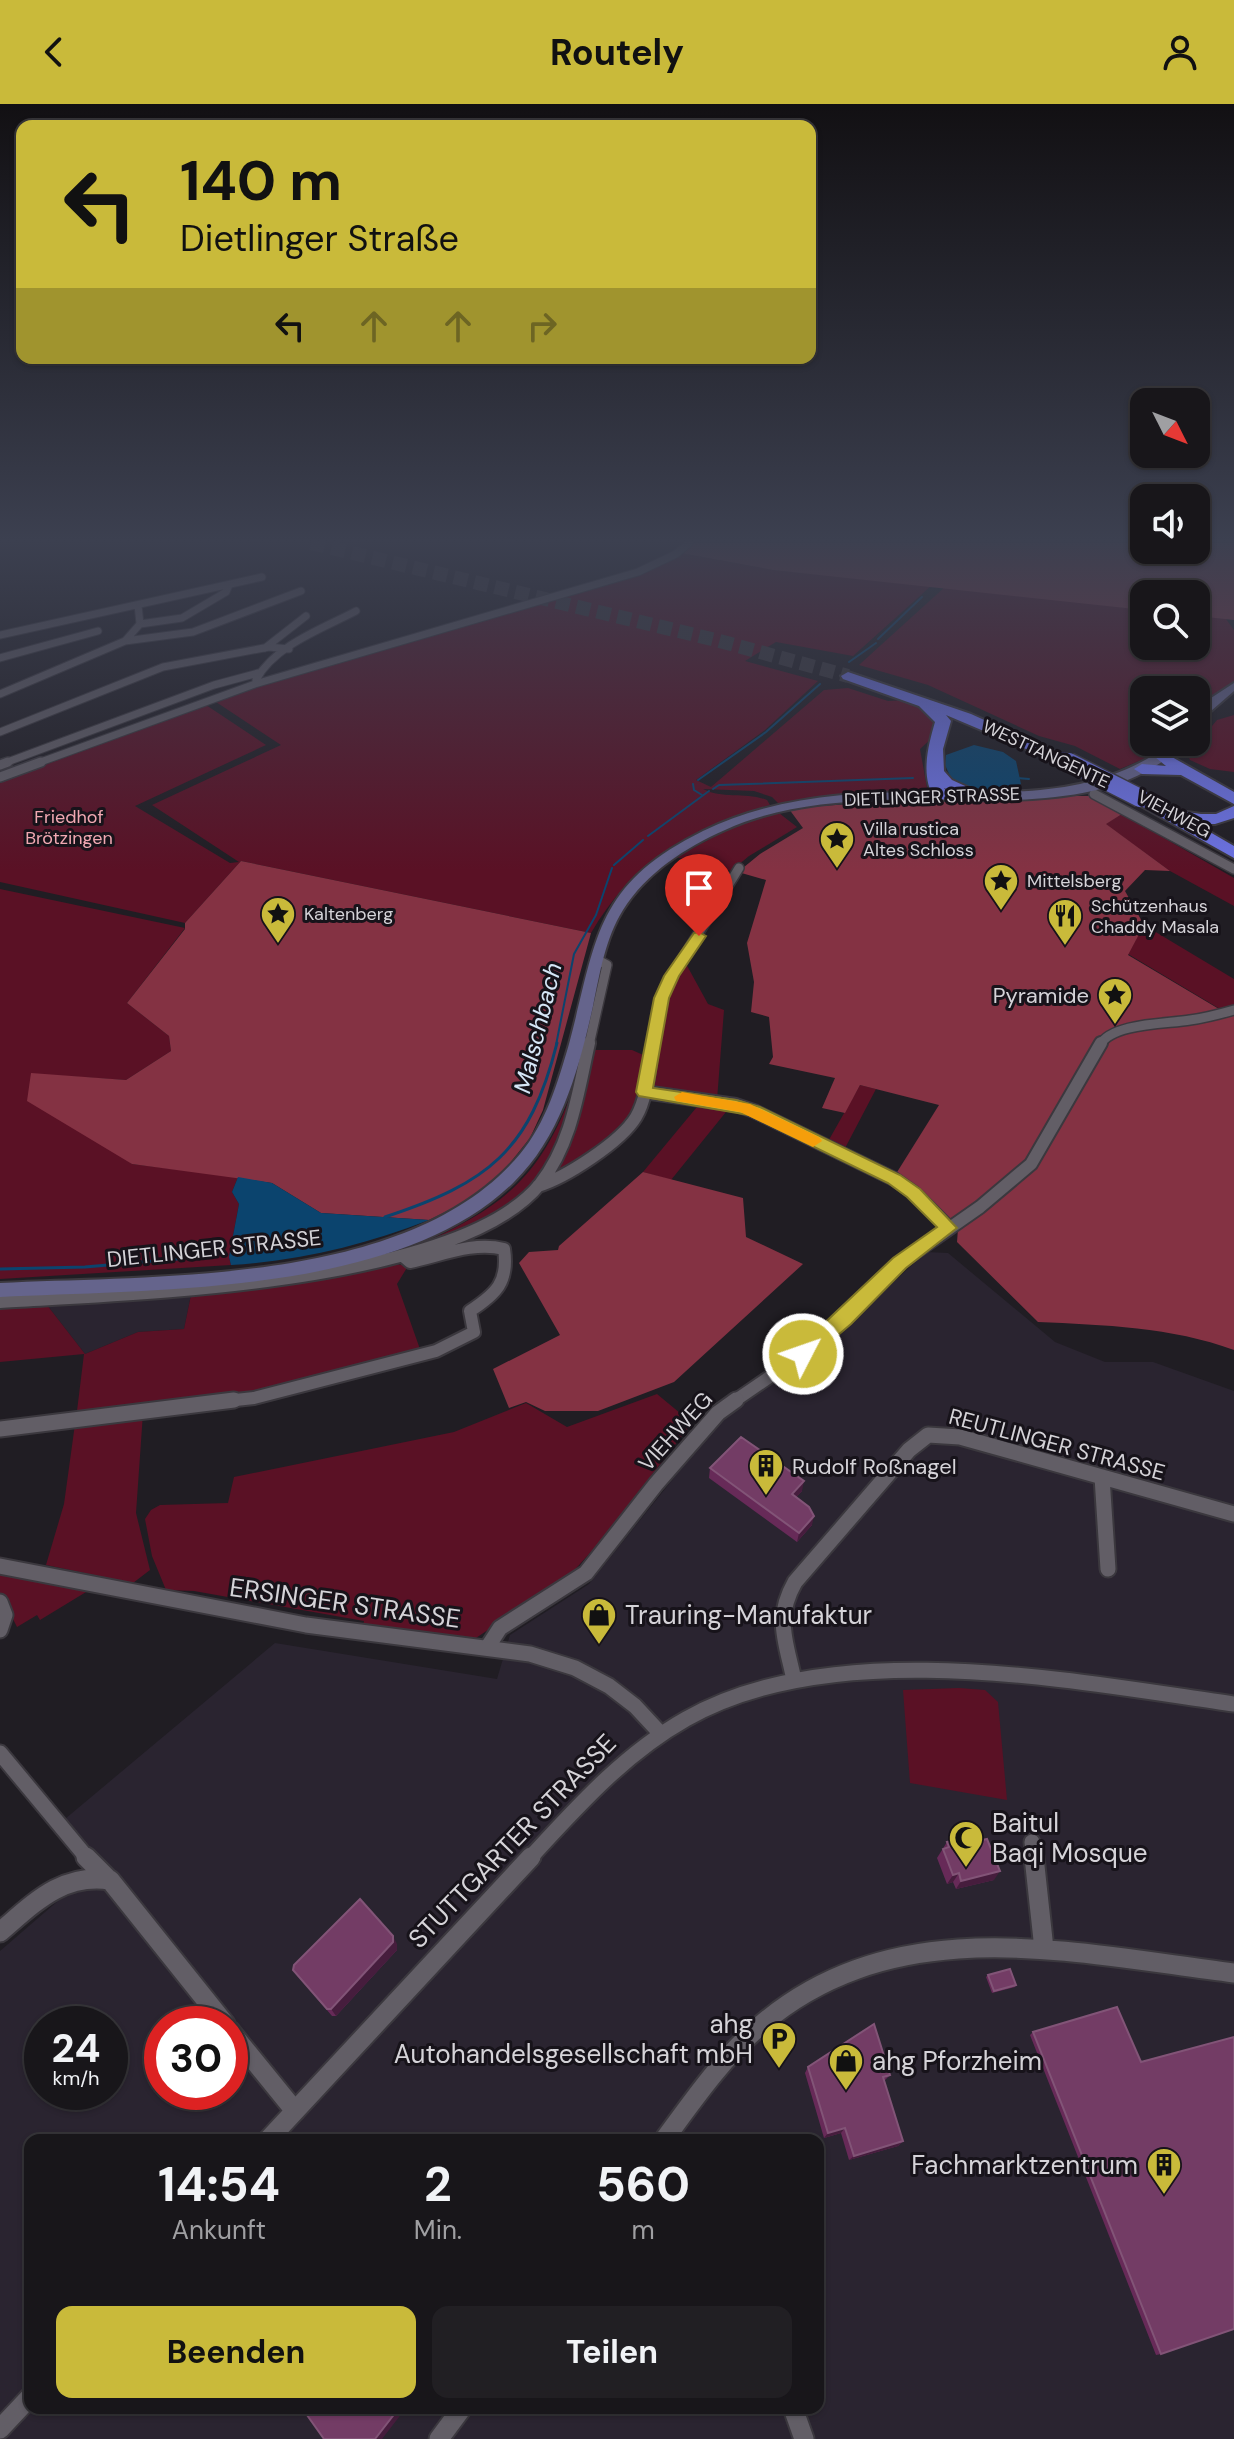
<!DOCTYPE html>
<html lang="de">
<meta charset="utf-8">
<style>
:root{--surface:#18161a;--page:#211f23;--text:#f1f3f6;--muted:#9f9fa2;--line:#363539;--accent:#c9ba3a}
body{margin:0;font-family:"DM Sans",sans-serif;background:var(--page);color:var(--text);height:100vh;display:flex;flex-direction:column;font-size:30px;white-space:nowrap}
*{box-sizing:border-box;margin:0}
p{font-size:26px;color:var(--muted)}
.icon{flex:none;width:44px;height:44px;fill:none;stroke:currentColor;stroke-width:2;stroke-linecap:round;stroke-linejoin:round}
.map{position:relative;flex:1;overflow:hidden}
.panel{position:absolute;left:24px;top:2030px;width:800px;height:280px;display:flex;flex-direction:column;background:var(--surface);border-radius:16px;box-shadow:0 2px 6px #0004,0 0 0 2px var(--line)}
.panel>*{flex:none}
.guide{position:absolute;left:16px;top:16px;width:800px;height:244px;border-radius:16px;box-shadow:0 2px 6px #0004,0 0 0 2px var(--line);background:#c9ba3a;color:#111;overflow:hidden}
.needle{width:52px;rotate:132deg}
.controls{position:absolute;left:1130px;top:284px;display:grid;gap:16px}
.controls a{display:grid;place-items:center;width:80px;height:80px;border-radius:16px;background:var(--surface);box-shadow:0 2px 6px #0004,0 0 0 2px var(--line);font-size:40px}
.speed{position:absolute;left:24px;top:1902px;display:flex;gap:16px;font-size:40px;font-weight:700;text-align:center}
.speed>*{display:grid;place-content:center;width:104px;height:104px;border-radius:50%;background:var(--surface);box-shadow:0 2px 6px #0004,0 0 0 2px var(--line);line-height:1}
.speed small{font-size:20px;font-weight:400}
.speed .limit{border:12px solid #d22;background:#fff;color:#111}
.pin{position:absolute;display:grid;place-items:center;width:68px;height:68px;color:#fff;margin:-82px -34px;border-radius:50% 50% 50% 0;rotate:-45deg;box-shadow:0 0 8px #0007}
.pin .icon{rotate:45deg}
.me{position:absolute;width:88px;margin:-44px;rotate:49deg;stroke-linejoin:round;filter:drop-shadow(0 0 6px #0008)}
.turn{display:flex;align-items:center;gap:28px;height:168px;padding:0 32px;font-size:36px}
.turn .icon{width:104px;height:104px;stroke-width:2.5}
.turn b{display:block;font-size:56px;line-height:68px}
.lanes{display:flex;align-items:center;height:76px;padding:0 32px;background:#0003;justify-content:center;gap:40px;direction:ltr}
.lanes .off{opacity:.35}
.eta{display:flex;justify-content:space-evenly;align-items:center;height:136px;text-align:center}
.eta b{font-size:48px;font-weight:700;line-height:56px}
.button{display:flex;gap:16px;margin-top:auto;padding:16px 32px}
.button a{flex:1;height:92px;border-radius:16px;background:var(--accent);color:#111;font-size:32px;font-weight:700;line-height:92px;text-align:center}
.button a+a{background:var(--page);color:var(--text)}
header{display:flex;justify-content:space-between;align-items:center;height:104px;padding:0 32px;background:var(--accent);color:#111;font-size:36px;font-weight:700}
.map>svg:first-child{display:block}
</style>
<header><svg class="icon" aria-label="back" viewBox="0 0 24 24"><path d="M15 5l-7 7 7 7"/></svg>Routely<svg class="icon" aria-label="person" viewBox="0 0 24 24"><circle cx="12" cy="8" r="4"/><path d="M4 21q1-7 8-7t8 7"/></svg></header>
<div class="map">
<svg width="1234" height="2335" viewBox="0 0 1234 2335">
<rect width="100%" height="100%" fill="#201d23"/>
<path fill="#2a2430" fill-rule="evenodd" d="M926,1148L948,1149L1055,1238L1105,1258H1153L1234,1287V2335H0V1847L103,1758L65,1715L275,1539L497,1575L510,1531L589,1480L709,1330L745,1296L801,1260L842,1226ZM42,1920H110V1988H42ZM162,1920H230V1988H162ZM30,2036H818V2304H30Z
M191,1191L184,1225L138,1228L85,1250L47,1201Z"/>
<path fill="#5a1125" d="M681,449L773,466L932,481L853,552L776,538L745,557L818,577L765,626L696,676L711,683L824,586L848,584L888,597L908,596L919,601L939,617L934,632L920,645L928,689L819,693L780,701L772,693L754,687L703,685C722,695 747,688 767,696L770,701C691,723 633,757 591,829L241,757L185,819L0,778V675L203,599L266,641L135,702L230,759L239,758L152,701L281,641L213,596L311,565L504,511Z
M946,482L1144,506V542H1196V512L1226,515L1234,526V577L1196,607V586H1144V638H1168L1158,649L1120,665L1075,642L1039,632L928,581L859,561Z
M1234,611V668L1210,665L1190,656L1188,651L1217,616Z
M779,709L797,723L749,752L731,767L676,753L740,719Z
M1122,710L1234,774V802L1170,767L1105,720Z
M0,785L185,824L127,899L169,932L171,947L126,976L32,970L132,1060L238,1073L232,1088L239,1100L229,1153L231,1161L0,1175Z
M1144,821L1234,875V901L1220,905L1128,850Z
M685,858L708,900L724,906L717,996L650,984L665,889Z
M595,946H632L650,954L633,1013L607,1038L547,1077C576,1038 581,995 590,949Z
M860,981L876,985L843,1048L826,1041Z
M570,993L575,994C566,1015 561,1044 548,1063C515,1111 472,1125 419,1141C498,1105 538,1077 570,993Z
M701,998L730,1003L671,1076L643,1068Z
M396,1160L408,1162L397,1180L421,1248L252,1291L76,1315L84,1250L0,1258V1204L47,1201L85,1250L138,1228L184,1225L191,1191L282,1181Z
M657,1290L692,1319L598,1440L571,1470L476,1534L363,1522L364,1517L194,1487L166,1486L152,1452L145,1415L151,1406L160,1401L228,1399L234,1373L454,1328L526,1299L567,1323Z
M143,1309L136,1409L150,1466L133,1479L46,1461L64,1400L75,1320Z
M5,1469L91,1485L40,1516L37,1511L17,1523L0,1489V1470Z
M959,1584L985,1586L998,1598L1007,1696L910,1679L903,1586Z"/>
<path fill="#843243" d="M693,439H1144V446H1196V439H1234V516L1196,512V490H1144V506L773,466L681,449Z
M1067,692H1092L1122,710L1106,720L1170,767L1145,766L1125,787L1144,821L1128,851L1219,905L1234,908V1246C1172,1223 1103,1221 1038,1218L957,1138L958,1125L894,1073L939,1001L860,981L845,1009L822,1004L835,974L769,960L773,953L769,913L751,908L754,878L747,839L766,776L738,768L760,750L803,724L789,705C882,694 975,701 1067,692Z
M241,757L591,829L543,1006L530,1034L506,1064L470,1096L429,1116L321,1109L272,1079L132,1060L27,997L31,969L126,976L171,947L169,932L127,899L185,825V819Z
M643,1068L743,1094L746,1133L803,1160L674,1278L598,1307H545L526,1298L509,1304L493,1265L560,1231L519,1159L529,1148L558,1146L559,1142Z"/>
<path fill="#0b446e" d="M974,641L1003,648L1016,657L1021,680C1004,690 967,686 951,674L945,661L946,651Z
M238,1073L272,1079L321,1109L429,1116C365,1141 299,1157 231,1161L229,1153L239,1100L232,1088Z"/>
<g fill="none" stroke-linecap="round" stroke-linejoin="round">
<path stroke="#0b446e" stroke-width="2" d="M878,535L922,493
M849,558L876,539
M1017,674L1029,675
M698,676L766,628L820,580
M693,680L694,686L702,691
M713,685L719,681L913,674
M648,732L709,687
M614,761L643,736
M556,941L574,850L596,811L612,764"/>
<path stroke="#0b446e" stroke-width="3" d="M385,1113C488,1079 530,1047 557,939
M0,1165L85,1163L177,1155"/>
<path stroke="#3b383e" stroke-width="14" stroke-dasharray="14 7" stroke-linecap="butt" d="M311,439L716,536L848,572"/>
<defs>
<path id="street-far4" d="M140,520L182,514L226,488L229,481
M0,531L262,473
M125,537L193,528L301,487
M265,544L306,512
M0,554L98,527
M256,576C275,541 322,525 356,507
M0,590L125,537L140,520L138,501
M0,628L163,563L269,543L289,545
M2,660L214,581L258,569
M35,660L255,580L638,468L676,450L689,439"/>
<path id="street-far3" d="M0,661L8,658
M0,673L41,658
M1094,690L1234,765
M589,941L607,861L596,855
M653,941L667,880L739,764
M1100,941C1112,919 1167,920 1190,916C1205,914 1220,910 1234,906"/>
<path id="street-far2" d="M644,988L736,1001L754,1007L894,1075L914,1089L949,1124
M538,1082C565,1074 621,1038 636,1013C648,993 649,961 653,939
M0,1198C129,1190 457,1182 540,1080C572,1039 578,988 589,939
M217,1298L254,1294L436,1247L474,1228L470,1207C496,1190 509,1178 504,1145C473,1137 440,1152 410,1158L403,1152
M733,1298L803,1250L844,1215L900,1159L980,1103L1031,1060L1101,939"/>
<path id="street-far1" d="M0,1325L234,1296
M1102,1373L1108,1465
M0,1462L306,1521L530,1550L575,1564L609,1582L635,1602L661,1630
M0,1498L5,1511L0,1526
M487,1544L500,1524L586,1469L656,1380L718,1309L736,1296
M794,1576C786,1537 774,1515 795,1478L909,1346L928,1331L960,1333L1234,1410
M0,1649L88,1755
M1032,1738L1034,1755
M529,1755C577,1703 624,1650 686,1615C835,1530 1072,1577 1234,1600"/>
<path id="street" d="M86,1753L107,1774
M1034,1753L1044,1845
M0,1828C34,1799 62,1769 110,1776L225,1920
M230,1927L295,2007
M268,2036L531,1753
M664,2036C694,1995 723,1953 762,1920C898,1805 1073,1849 1234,1869
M793,2304L804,2335
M0,2325L30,2293
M439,2335L462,2304"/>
<path id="secondary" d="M1234,579V587L1196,620V610L1211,594Z
M1173,638H1186C1109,715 979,692 880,696C828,698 773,704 725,726C686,743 646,769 623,806C605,835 600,869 593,902C579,965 561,1032 514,1078C399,1192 152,1185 0,1193V1179C158,1171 410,1182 520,1050C546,1019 558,978 569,940C597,835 594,781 703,727C770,694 846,688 919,688C1010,688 1096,696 1173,638Z"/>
<path id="highway" d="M848,568L971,610L1071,655L1063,660L1057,658L946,611L951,617L943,645L944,667L952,676L987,692L979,697L944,684L949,691L947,695H935C920,673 928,642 935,618L919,602L843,575L841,572Z
M1163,648L1234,688V700L1181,671L1142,670L1134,665L1142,660L1166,662L1155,653Z
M1140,689L1173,706L1201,710H1216L1234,702V714L1215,720H1196L1234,742V754L1134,698L1132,694Z"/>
</defs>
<use href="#street-far4" stroke="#3b383e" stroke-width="9"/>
<use href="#street-far3" stroke="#3b383e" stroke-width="12"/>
<use href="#street-far2" stroke="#3b383e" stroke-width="16"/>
<use href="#street-far1" stroke="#3b383e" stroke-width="19"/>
<use href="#street" stroke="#3b383e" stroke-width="23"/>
<use href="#secondary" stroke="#3b383e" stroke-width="4"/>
<use href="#highway" stroke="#3b383e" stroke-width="4"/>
<use href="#street-far4" stroke="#625e66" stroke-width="7"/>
<use href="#street-far3" stroke="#625e66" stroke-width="9"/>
<use href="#street-far2" stroke="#625e66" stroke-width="12"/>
<use href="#street-far1" stroke="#625e66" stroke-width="15"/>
<use href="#street" stroke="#625e66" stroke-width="19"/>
<use href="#secondary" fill="#65648c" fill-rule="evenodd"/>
<use href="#highway" fill="#6c72e4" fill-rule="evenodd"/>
<defs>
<path id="highway-bridge-far1" d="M1063,655L1073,660"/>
<path id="highway-bridge" d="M1069,658L1140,694"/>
</defs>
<use href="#highway-bridge-far1" stroke="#3b383e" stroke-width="16" stroke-linecap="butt"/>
<use href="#highway-bridge" stroke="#3b383e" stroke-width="21" stroke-linecap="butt"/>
<use href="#highway-bridge-far1" stroke="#6c72e4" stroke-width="14"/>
<use href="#highway-bridge" stroke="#6c72e4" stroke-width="18"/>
</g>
<path fill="#672a58" d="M710,1364L802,1387L796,1393L812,1421L797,1438L709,1374Z
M947,1738L994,1776L956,1785L953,1778L947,1780L937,1754Z
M397,1840V1846L336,1912H332L293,1866Z
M988,1871L1016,1881L1015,1883L992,1889L986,1873Z
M1033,1928L1161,2250L1156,2251L1030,1931Z
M808,1963L890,1971L884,1977L903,2037L898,2042L849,2056L841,2029L824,2034L805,1969Z"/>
<path fill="#461d3d" d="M804,1377L802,1387L790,1400L792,1390Z
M814,1412L812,1421L797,1438L799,1429Z
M1000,1767L994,1776L956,1785L961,1777Z
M959,1769L953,1778L947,1780L953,1771Z
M393,1832L397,1840V1846L336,1912L331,1905Z
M845,2024L841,2029L824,2034L828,2029Z
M903,2037L898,2042L849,2056L854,2052Z
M399,2304H406L382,2335H375Z"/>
<path fill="#733c65" stroke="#825477" stroke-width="2" d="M741,1333L804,1377L792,1390L809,1403L814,1412L799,1429L710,1364Z
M976,1731L978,1737L987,1735L1000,1767L961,1777L959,1769L953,1771L943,1745L949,1743L947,1738Z
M360,1795L393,1832V1838L331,1905H327L293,1866L294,1861Z
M1010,1865L1016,1881L994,1887L988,1871Z
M1117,1903L1141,1958L1234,1933V2225L1161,2250L1033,1928Z
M874,1920L890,1971L883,1973L903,2037L854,2052L845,2024L828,2029L808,1963Z
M302,2304H399L375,2335H324Z"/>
<linearGradient id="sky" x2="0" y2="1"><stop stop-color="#121013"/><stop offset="0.57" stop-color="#3c4050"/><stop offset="1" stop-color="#3c4050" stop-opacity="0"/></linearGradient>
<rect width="1234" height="766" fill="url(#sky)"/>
<path fill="#c9ba3a" stroke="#837926" stroke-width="2" d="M699,828L706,832L679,872L669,894L653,984L736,996L760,1003L900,1071L920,1085L957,1124L906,1164L851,1220L810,1255H797L794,1250L797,1245L893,1154L937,1123L907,1093L888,1079L749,1011L639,992L636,988L654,894L664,872L694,829Z"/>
<path fill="#f59e0b" d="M682,988L750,1000L819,1033L822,1037L813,1043L740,1008L676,997L674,993Z"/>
<defs>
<symbol id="sight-pin" viewBox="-11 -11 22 30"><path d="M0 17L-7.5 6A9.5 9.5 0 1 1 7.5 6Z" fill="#c9ba3a" stroke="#17131a"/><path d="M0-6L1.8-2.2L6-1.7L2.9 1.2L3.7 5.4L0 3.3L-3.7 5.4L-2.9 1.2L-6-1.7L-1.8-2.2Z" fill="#111"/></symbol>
<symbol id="restaurant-pin" viewBox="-11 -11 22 30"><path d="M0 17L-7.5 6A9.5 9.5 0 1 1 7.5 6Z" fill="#c9ba3a" stroke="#17131a"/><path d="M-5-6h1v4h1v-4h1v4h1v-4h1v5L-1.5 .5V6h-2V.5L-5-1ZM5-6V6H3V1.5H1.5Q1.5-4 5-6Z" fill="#111"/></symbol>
<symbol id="building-pin" viewBox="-11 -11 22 30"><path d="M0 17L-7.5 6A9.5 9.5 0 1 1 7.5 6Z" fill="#c9ba3a" stroke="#17131a"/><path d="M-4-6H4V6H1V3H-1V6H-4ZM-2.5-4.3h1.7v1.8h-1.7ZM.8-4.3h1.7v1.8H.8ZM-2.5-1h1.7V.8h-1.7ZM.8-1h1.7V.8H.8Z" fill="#111"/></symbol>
<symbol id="shop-pin" viewBox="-11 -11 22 30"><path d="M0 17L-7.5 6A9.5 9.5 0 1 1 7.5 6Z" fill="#c9ba3a" stroke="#17131a"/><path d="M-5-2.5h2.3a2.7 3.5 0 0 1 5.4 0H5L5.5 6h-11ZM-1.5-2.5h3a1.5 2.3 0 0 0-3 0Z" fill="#111"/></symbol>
<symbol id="mosque-pin" viewBox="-11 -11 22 30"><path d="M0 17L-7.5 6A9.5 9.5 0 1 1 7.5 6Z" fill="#c9ba3a" stroke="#17131a"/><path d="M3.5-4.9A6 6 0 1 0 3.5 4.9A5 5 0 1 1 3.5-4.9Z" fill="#111"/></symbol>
<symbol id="parking-pin" viewBox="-11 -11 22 30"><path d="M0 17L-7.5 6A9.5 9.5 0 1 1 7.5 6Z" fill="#c9ba3a" stroke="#17131a"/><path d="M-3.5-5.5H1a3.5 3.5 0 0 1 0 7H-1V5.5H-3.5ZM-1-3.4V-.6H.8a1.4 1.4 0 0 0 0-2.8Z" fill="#111"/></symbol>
</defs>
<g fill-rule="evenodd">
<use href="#sight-pin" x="817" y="715" width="40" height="54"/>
<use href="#sight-pin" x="981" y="757" width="40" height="54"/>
<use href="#sight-pin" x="258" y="790" width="40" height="54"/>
<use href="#restaurant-pin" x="1045" y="792" width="40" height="54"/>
<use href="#sight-pin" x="1095" y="871" width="40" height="54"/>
<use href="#building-pin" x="746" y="1342" width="40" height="54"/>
<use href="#shop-pin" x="579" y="1491" width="40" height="54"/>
<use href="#mosque-pin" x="946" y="1714" width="40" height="54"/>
<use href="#parking-pin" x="759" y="1915" width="40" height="54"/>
<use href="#shop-pin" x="826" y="1937" width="40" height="54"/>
<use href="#building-pin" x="1144" y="2041" width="40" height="54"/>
</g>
<g text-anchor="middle" stroke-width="6" stroke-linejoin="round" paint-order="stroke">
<g font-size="18" fill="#d5d3d8" stroke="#17131a">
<text transform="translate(1046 650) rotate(25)" y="6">WESTTANGENTE</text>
<text transform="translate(932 693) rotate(-2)" y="6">DIETLINGER STRASSE</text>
<text transform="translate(1174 710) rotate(28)" y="6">VIEHWEG</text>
</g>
<g font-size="18" fill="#f1a8b2" stroke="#17131a">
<text x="69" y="719">Friedhof<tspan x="69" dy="21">Brötzingen</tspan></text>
</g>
<g font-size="18" fill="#d5d3d8" stroke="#17131a" text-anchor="start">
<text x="863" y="731">Villa rustica<tspan x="863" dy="21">Altes Schloss</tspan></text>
<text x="1027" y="783">Mittelsberg</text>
<text x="1091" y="808">Schützenhaus<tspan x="1091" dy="21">Chaddy Masala</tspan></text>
<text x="304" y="816">Kaltenberg</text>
</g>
<g font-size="22" fill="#d5d3d8" stroke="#17131a" text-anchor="end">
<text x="1089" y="899">Pyramide</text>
<text x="792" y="1370" text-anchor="start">Rudolf Roßnagel</text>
</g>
<g font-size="22" fill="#d5d3d8" stroke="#17131a">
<text transform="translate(214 1144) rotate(-6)" y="8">DIETLINGER STRASSE</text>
<text transform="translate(675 1327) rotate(-48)" y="8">VIEHWEG</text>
<text transform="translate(1057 1340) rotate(15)" y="8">REUTLINGER STRASSE</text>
</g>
<g font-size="24" font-style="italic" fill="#d5e6f6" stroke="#17131a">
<text transform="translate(538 924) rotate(-76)" y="8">Malschbach</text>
</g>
<g font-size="26" fill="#d5d3d8" stroke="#17131a">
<text transform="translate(345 1499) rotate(8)" y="9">ERSINGER STRASSE</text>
<text transform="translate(512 1737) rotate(-46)" y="9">STUTTGARTER STRASSE</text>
</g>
<g font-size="26" fill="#d5d3d8" stroke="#17131a" text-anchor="start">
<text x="625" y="1520">Trauring-Manufaktur</text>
<text x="992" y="1728">Baitul<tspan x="992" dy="30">Baqi Mosque</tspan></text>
<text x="753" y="1929" text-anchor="end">ahg<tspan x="753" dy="30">Autohandelsgesellschaft mbH</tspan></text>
<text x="872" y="1966">ahg Pforzheim</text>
<text x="1138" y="2070" text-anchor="end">Fachmarktzentrum</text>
</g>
</g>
</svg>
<div class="controls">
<a><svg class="needle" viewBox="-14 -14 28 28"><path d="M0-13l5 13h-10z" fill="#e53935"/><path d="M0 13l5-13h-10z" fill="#9f9fa2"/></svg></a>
<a><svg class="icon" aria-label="sound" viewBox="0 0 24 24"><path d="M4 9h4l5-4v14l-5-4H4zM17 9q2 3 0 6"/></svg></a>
<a><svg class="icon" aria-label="search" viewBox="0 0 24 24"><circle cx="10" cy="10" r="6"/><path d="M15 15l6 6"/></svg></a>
<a><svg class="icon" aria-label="layers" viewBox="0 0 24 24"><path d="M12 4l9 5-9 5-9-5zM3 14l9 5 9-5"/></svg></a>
</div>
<div class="speed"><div>24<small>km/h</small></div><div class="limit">30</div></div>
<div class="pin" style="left:699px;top:832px;background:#d93025"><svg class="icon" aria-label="arrive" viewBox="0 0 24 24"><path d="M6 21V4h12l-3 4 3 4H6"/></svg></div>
<svg class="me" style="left:803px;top:1250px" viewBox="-20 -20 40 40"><circle r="17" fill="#c9ba3a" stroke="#fff" stroke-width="3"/><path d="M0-11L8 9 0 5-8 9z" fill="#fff"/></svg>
<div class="guide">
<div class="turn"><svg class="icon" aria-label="left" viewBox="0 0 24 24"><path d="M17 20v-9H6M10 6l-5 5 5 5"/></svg><div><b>140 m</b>Dietlinger Straße</div></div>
<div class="lanes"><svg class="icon" aria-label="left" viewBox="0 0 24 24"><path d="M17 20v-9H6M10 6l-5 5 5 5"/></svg><svg class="icon off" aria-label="ahead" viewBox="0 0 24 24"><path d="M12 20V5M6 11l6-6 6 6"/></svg><svg class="icon off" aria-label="ahead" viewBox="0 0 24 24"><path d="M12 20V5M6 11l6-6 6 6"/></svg><svg class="icon off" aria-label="right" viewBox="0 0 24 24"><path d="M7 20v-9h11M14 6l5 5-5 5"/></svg></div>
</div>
<section class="panel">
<div class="eta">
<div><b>14:54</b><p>Ankunft</p></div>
<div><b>2</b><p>Min.</p></div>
<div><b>560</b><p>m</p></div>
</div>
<div class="button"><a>Beenden</a><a>Teilen</a></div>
</section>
</div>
